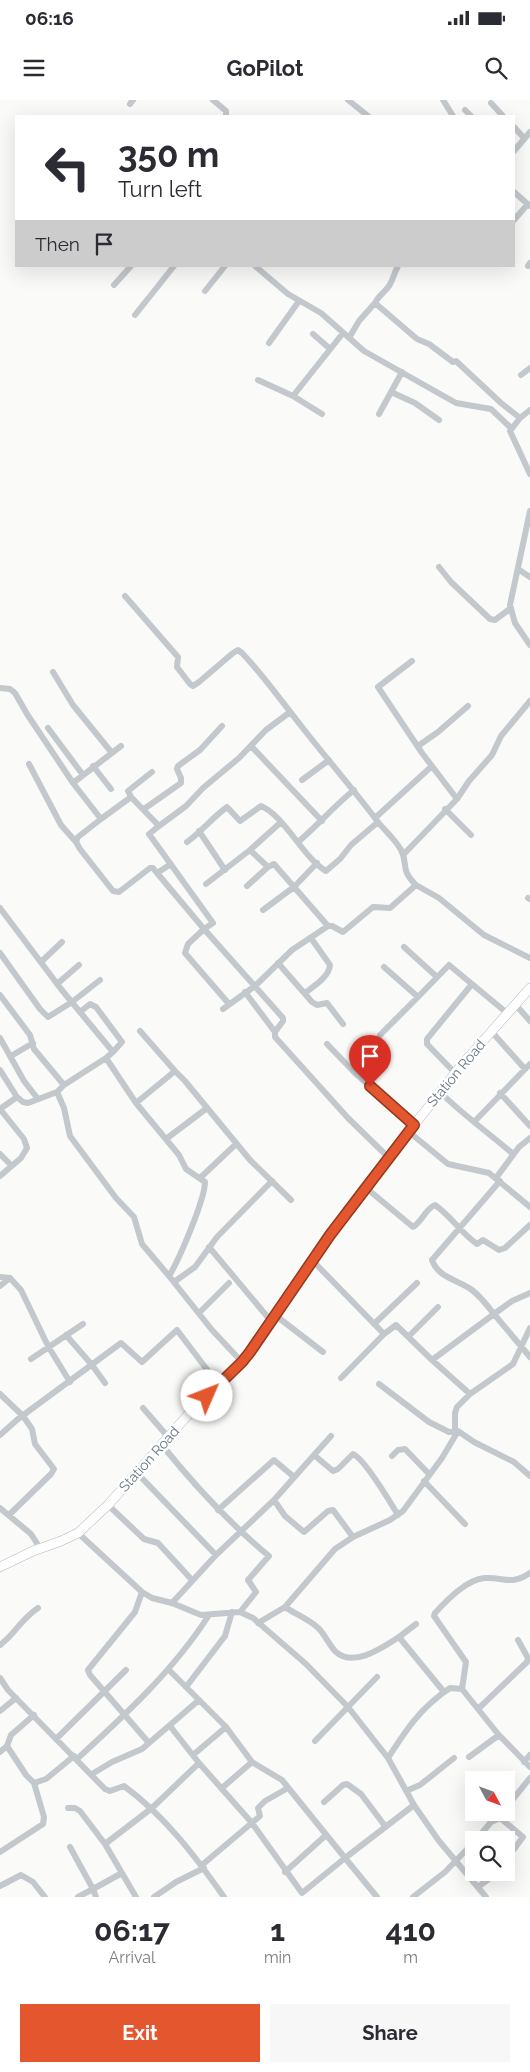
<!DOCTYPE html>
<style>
:root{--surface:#fff;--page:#f7f7f7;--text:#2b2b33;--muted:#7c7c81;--accent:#e4572e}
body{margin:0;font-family:Raleway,sans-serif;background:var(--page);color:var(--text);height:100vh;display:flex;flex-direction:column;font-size:19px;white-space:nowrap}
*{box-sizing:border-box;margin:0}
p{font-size:16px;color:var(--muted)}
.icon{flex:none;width:28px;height:28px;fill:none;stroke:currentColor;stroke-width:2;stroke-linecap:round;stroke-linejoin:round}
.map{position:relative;height:1797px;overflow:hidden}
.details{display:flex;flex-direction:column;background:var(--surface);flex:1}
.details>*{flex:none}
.banner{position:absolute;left:15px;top:15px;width:500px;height:152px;border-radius:0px;box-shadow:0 5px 20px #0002;background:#fff;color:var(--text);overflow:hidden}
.needle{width:32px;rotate:131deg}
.tools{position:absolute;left:465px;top:1671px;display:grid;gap:10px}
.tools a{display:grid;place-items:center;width:50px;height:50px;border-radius:0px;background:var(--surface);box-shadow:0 5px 20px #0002;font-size:25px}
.pin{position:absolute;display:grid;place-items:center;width:42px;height:42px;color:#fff;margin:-51px -21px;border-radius:50% 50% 50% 0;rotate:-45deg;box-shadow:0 0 5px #0007}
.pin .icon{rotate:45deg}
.me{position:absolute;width:55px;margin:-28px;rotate:46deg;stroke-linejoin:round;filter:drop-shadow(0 0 4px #0008)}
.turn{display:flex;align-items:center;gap:18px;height:105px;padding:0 20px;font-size:22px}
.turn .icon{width:65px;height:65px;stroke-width:2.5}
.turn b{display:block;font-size:35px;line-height:42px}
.then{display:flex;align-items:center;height:48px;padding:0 20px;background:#0003;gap:10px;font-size:19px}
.eta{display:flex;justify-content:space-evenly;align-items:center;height:85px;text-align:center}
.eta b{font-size:30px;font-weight:700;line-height:35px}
.primary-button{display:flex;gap:10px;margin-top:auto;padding:10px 20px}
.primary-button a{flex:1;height:58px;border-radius:0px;background:var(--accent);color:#fff;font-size:20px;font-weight:700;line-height:58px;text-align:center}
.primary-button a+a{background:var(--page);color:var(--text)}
.status{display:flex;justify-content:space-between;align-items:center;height:35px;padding:0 25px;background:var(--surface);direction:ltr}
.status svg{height:14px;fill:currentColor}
header{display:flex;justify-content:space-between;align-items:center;height:65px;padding:0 20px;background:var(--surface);font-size:22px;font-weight:700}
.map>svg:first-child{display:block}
</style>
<div class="status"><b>06:16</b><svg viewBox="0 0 49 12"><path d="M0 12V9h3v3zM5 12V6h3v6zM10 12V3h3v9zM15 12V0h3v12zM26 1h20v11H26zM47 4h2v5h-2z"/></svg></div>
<header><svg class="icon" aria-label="menu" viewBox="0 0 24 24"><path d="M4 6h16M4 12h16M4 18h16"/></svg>GoPilot<svg class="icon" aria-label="search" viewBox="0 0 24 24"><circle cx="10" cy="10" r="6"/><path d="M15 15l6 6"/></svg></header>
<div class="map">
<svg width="530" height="1797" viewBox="0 0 530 1797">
<rect width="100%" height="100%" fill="#fafaf8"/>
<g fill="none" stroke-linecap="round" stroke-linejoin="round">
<defs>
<path id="secondary" d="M0,1467L33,1451L61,1441L78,1433L108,1405L195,1307L242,1262L330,1135L365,1087L460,967L530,888"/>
</defs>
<use href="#secondary" stroke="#b3babf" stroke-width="10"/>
<path stroke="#c3c8cc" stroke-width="6" d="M213,0L226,11V16
M348,0L368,16
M443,0L453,16
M491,3L503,16
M130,4L133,0
M465,10L471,16
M514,27L524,38
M514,51L530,32
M514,92L530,106
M514,120L528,104
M255,166L288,194L321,213L364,251L456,303L491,309L511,328
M398,166C394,173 393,180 389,186C385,192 378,196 375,203L417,239L429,244L453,262L456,261L501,303L520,318
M528,166L530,163
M114,185L131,166
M205,191L225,166
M135,215L174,166
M313,234L329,248
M349,238L359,221L375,203
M269,243L299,201
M521,275L530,268
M258,280L293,296L343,233
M391,292L415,303L439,320
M293,296L322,314
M530,310L520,318L510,331L530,374
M379,314L402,272
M530,411L510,505L515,523L530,545
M439,467L451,482L490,519L495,520L511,508
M518,469L530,477
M125,496L178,557L177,567L190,584L193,586L199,582L233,553L238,550L242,553C264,576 282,602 302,627C327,659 354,690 378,722
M53,572L73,605L112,653
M0,588L10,589L15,593L27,614L73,683L101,719L131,697L159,726L149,734L213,823L204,829L283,918V921L275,932
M48,628L83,675
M251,646L322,721
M418,646L438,632L468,606
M29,664L61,725L76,742
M93,666L111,689
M302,680L329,660
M73,683L121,646
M131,697L128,691L152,672
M457,699L469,681L492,655L501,636L530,601
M144,709L181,683V678L177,669L178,666L200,650L222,626
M445,709L471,735
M375,718L432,666
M101,719L78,737L76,742L80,749L113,791L119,792L150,768H153L157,773L171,764
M159,726L186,706L203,688L239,658L266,630L290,612
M199,731L225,770
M187,742C201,732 212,718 227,707L240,721L261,706C284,715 304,759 326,771L340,759L351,745L378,722C386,732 395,739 401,750C409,765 399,768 416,785
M298,742C317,726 334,706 354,690
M250,750L268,767
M403,755L457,699L422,653L378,587L412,561
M157,773L204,829L188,844L185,853L229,904
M206,784L250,750L280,723
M247,786L268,767L274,764L328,826
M528,798L530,799
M0,808L61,889L113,952L106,958L136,1003L179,1055L186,1069L205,1082C205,1099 179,1160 169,1176L212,1230L242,1262
M263,810L294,787L317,763
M404,847L437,877
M0,853L40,909L48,917L72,902L100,880
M41,862L62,842
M278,863L312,902L317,905L327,903L343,924
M384,867L418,897L449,865L507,913
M57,884L79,865
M245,892L275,932V937L348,1018L388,1057
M305,893C314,886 329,877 330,865L311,838
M0,895L30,935L34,949L64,985L57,992L28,1003L23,1002L17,997L0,1009
M515,904L530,921
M223,909L255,886L292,850L328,826H332L343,832L373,807L390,808L416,785L439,798L484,835L530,858
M80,912L90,904L96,907L122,942L113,952
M140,931L175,971
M491,931L525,969
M380,935L418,897
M0,938L24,981L38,999
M327,944L355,973L414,1025
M11,956L33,943
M0,970L17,997
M455,973L427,944V939L472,884
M64,985L106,958
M57,992L64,1008L70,1036L116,1098L134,1117L142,1144L169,1176
M440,992C463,1015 489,1033 513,1054
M500,993L530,1026
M136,1003L175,971L185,981L250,1060L291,1100
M0,1009L24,1039L27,1048L21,1058L0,1076
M475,1021L530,964
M409,1032L448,1064L489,1073L530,1107
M166,1039L207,1008
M0,1054L12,1066
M200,1078L236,1044
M496,1078L519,1047L530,1038
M500,1081L432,1160C438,1178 459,1180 472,1190C481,1197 487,1205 494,1214L512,1201L530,1193
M365,1087L413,1127C422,1122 426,1108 435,1105C451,1116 461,1133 477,1144L483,1140L499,1150L505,1148L530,1125
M209,1147L271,1221
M312,1160L384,1234L341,1278
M0,1177L10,1178L21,1190L48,1246L70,1282
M174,1182L195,1167L217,1137L272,1081
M0,1186L10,1178
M199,1213L229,1183
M275,1215L323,1252
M374,1224L417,1183
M384,1234L396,1225L432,1260
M66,1235L92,1265L105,1283
M408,1237L438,1207
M31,1259L83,1224
M379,1284L429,1322L449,1332L458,1331L474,1342L514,1362L530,1376
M0,1294L23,1316L32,1329L35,1344L54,1369L51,1374L9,1415
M470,1294L432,1260L494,1214L530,1257
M143,1308L169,1338
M0,1335L18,1319L121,1243L142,1262L177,1230L218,1284
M162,1345C195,1386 229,1423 269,1456L248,1480L256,1492L240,1512
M314,1355L331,1336
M392,1356L398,1350L405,1349L429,1374
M136,1372L216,1455L172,1503
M424,1381L465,1424
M274,1400L314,1355L333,1371L338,1369L353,1354C365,1359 390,1402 398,1415
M108,1405L144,1439L158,1443L192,1480
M0,1408L31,1434L40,1448
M218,1410L274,1360L294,1377
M78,1433L142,1492L152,1498L172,1503L201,1515L240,1512L253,1518L306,1564L348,1607L388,1658L414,1705L439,1741L486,1797
M216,1455L274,1400L285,1416L304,1432L328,1411L333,1410L353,1437
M142,1492L135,1512L88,1570L90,1575L149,1643
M285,1507C295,1514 308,1519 317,1527C323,1531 329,1545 336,1552C354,1568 383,1547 399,1537L444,1592
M258,1523L285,1507L335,1449L353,1437L390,1420L403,1411L442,1358L458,1331L455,1330V1313L457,1307L470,1294L513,1264L530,1228
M399,1537L416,1524
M0,1545C16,1533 20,1520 38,1508
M168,1569L226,1627L252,1662L282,1680L345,1758L414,1705
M0,1578L8,1590L105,1689L110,1691L124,1686C165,1716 195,1756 224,1797
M186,1587L225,1536L232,1512
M462,1589L466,1562L434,1516L435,1513C447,1500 467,1479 485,1478C505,1477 511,1486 530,1473
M478,1609L527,1562L528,1558L518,1540
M0,1611L16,1598
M170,1626L199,1663L252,1723L302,1793L345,1758L377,1797
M56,1639L126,1570
M315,1641L377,1577
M7,1646L26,1675L34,1683L46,1679L74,1656
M0,1652L7,1646L11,1635L34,1615
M193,1655L226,1627
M469,1657L499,1635
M388,1658C406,1630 421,1607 450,1588L462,1589L498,1634L530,1667
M77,1659C125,1615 174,1570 209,1515
M524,1662L530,1655
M92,1674L112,1662L142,1649L199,1600
M222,1688L252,1662
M406,1691L420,1685L454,1658
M324,1702L343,1685L347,1684L361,1694L385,1726
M68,1708H75L80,1711L105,1744
M506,1708L530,1678
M499,1717L523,1737L506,1760
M476,1740L491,1722L498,1719L503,1712
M70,1747L93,1789L122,1773
M0,1752L43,1724L44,1717L34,1683
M202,1765L260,1716L258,1708L265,1701L288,1688
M285,1772L325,1736
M0,1786L21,1775L33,1782L45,1797
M478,1787L498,1772
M78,1797L93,1789L96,1797
M136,1797L105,1744L152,1708L199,1663
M154,1797L176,1782L204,1768
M413,1797L445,1772L474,1742"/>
<use href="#secondary" stroke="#fff" stroke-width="9"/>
</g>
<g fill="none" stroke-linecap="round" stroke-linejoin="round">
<defs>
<path id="route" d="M207,1296L242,1262L250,1252L330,1135L414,1025L370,986"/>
</defs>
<use href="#route" stroke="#94391e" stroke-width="12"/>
<use href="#route" stroke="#e4572e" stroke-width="9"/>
</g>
<g text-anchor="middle" stroke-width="5" stroke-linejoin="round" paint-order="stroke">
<g font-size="14" fill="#657683" stroke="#fff">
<text transform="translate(456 973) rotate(-50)" y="5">Station Road</text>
<text transform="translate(149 1359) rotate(-48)" y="5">Station Road</text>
</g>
</g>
</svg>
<div class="tools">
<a><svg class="needle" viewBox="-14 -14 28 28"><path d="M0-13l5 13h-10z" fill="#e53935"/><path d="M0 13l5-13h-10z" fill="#7c7c81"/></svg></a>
<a><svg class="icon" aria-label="search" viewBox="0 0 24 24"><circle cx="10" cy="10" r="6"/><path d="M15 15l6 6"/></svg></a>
</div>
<div class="pin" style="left:370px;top:986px;background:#d93025"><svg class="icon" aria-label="arrive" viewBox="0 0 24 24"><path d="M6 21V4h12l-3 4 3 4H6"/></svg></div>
<svg class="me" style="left:207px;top:1296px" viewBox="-20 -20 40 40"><circle r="19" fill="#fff"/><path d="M0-13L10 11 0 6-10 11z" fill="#e4572e"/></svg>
<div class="banner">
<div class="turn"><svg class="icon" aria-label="left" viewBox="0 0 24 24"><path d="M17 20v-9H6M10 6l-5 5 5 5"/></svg><div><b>350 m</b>Turn left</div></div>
<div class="then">Then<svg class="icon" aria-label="arrive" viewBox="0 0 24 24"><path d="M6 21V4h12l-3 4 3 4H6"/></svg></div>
</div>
</div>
<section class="details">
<div class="eta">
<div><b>06:17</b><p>Arrival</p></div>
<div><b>1</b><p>min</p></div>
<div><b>410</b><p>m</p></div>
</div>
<div class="primary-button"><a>Exit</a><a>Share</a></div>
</section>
